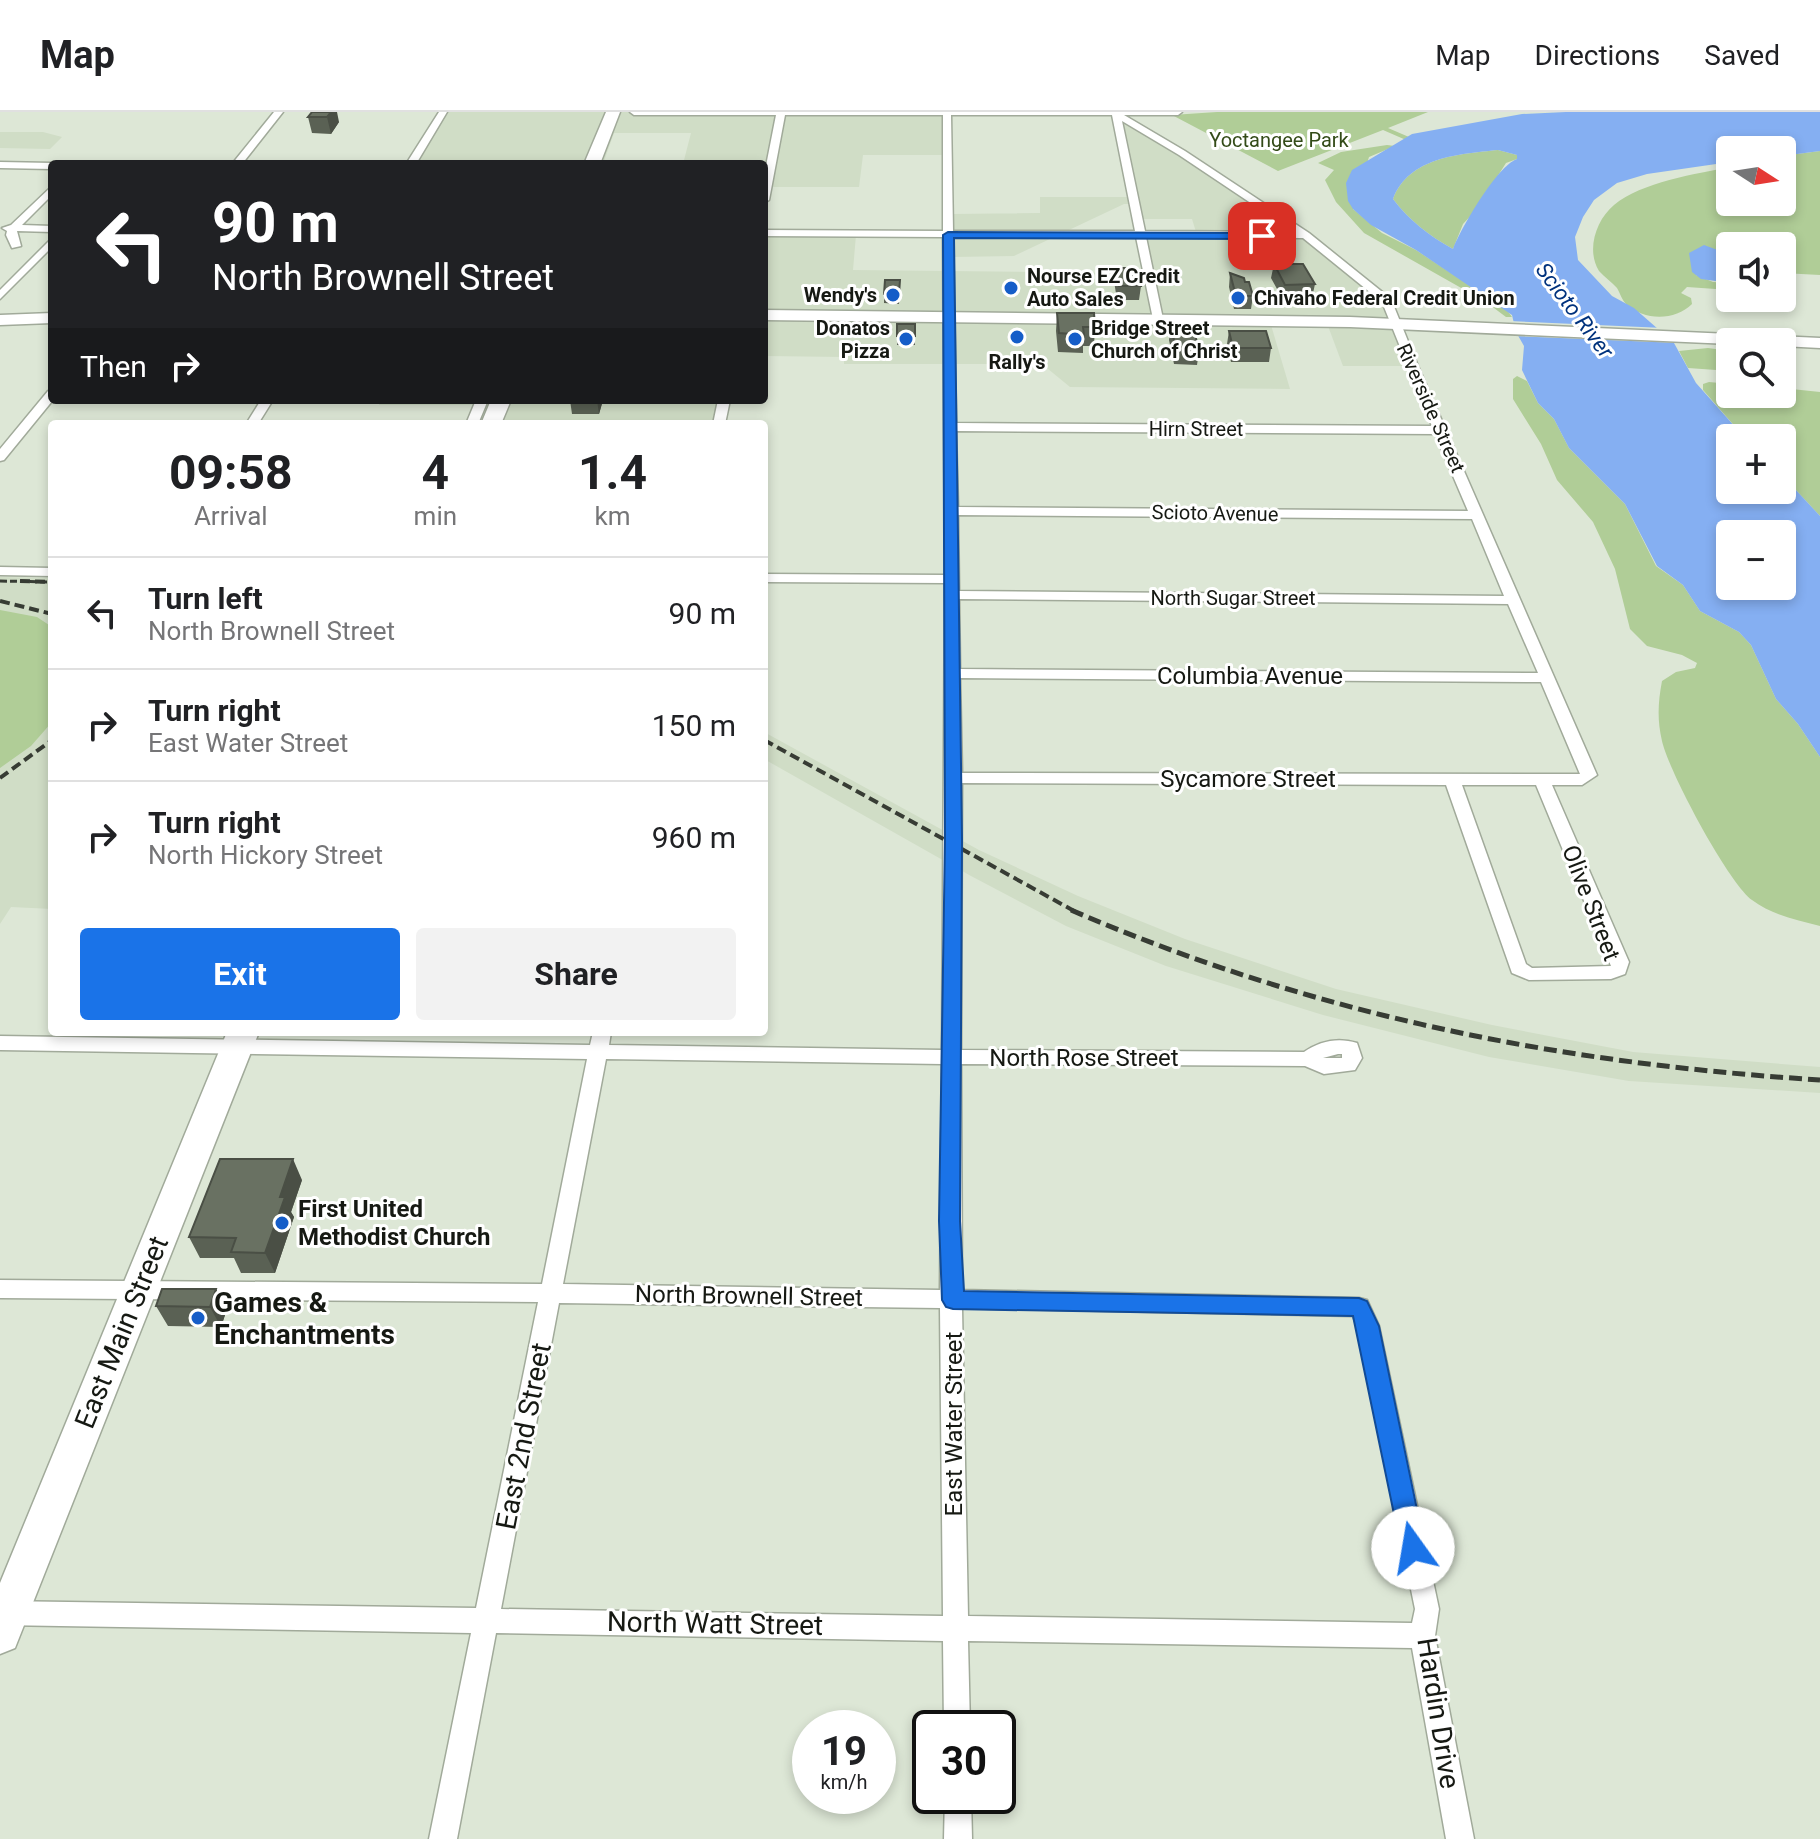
<!DOCTYPE html>
<meta charset="utf-8">
<style>
:root{--surface:#fff;--page:#f2f2f2;--text:#202124;--muted:#757577;--line:#e0e0e0;--accent:#1a73e8}
body{margin:0;font-family:Roboto,sans-serif;background:var(--page);color:var(--text);height:100vh;display:flex;flex-direction:column;font-size:30px;white-space:nowrap}
*{box-sizing:border-box;margin:0}
p{font-size:26px;color:var(--muted)}
.icon{flex:none;width:44px;height:44px;fill:none;stroke:currentColor;stroke-width:2;stroke-linecap:round;stroke-linejoin:round}
.map{position:relative;flex:1;overflow:hidden}
.sheet{position:absolute;left:48px;top:308px;width:720px;height:616px;display:flex;flex-direction:column;background:var(--surface);border-radius:8px;box-shadow:0 4px 12px #0003}
.sheet>*{flex:none}
.hud{position:absolute;left:48px;top:48px;width:720px;height:244px;border-radius:8px;box-shadow:0 4px 12px #0003;background:#202124;color:#fff;overflow:hidden}
.needle{width:52px;rotate:102deg}
.controls{position:absolute;left:1716px;top:24px;display:grid;gap:16px}
.controls a{display:grid;place-items:center;width:80px;height:80px;border-radius:8px;background:var(--surface);box-shadow:0 4px 12px #0003;font-size:40px}
.speed{position:absolute;left:792px;top:1598px;display:flex;gap:16px;font-size:40px;font-weight:700;text-align:center}
.speed>*{display:grid;place-content:center;width:104px;height:104px;border-radius:50%;background:var(--surface);box-shadow:0 4px 12px #0003;line-height:1}
.speed small{font-size:20px;font-weight:400}
.speed .limit{border:4px solid #111;border-radius:12px;background:#fff;color:#111}
.pin{position:absolute;display:grid;place-items:center;width:68px;height:68px;color:#fff;margin:-34px;border-radius:16px;box-shadow:0 4px 12px #0006}
.me{position:absolute;width:88px;margin:-44px;rotate:347deg;stroke-linejoin:round;filter:drop-shadow(0 0 6px #0008)}
.turn{display:flex;align-items:center;gap:28px;height:168px;padding:0 32px;font-size:36px}
.turn .icon{width:104px;height:104px;stroke-width:2.5}
.turn b{display:block;font-size:56px;line-height:68px}
.then{display:flex;align-items:center;height:76px;padding:0 32px;background:#0003;gap:16px;font-size:30px}
.eta{display:flex;justify-content:space-evenly;align-items:center;height:136px;text-align:center}
.eta b{font-size:48px;font-weight:700;line-height:56px}
.cta{display:flex;gap:16px;margin-top:auto;padding:16px 32px}
.cta a{flex:1;height:92px;border-radius:8px;background:var(--accent);color:#fff;font-size:32px;font-weight:700;line-height:92px;text-align:center}
.cta a+a{background:var(--page);color:var(--text)}
ul{padding:0;list-style:none}
li{display:flex;align-items:center;gap:24px;height:112px;padding:0 32px;border-top:2px solid var(--line)}
li div{flex:1}
li b{display:block;font-size:30px}
li em{font-style:normal}
header{display:flex;align-items:center;gap:48px;box-sizing:border-box;height:112px;padding:0 40px;background:var(--surface);border-bottom:2px solid var(--line)}
header strong{font-size:38px}
nav{display:flex;gap:44px;margin-inline-start:auto;font-size:28px}
.map>svg:first-child{display:block}
</style>
<header>
<strong>Map</strong>
<nav><a>Map</a><a>Directions</a><a>Saved</a></nav>
</header>
<div class="map">
<svg width="1820" height="1727" viewBox="0 0 1820 1727">
<rect width="100%" height="100%" fill="#dde7d6"/>
<path fill="#d0ddc6" d="M443,0H992L950,3V43H863L859,75H764V52H683L691,21H614L603,52H411Z
M1121,3L1312,126L1392,189L1416,254H1343L1328,214L1271,213L1290,277L1070,275L1042,252H844V245L764,244V122L856,123L853,158L1151,161L1143,121L1196,120L1192,107H1139L1136,92H1124L1014,144L953,145V102L1040,101V85H1135Z
M0,20H43L62,25L50,37L0,36Z
M381,288H727L722,312H491L498,293H379Z
M0,465L52,466V797L11,795L0,812Z
M764,620L979,738L1078,784L1185,827L1336,877L1492,913L1633,940L1820,955V981L1629,969L1489,945L1323,903L1166,854L1066,814L971,764L764,647Z"/>
<path fill="#b0cd97" d="M1217,0H1428L1388,16L1409,25L1406,28L1383,18L1278,59L1172,3Z
M1387,33L1395,34L1369,45L1353,97L1382,121L1416,138L1507,198L1512,205H1506L1486,190L1364,121L1336,90L1325,68L1334,58L1318,51L1341,40Z
M1498,38L1517,43V47L1506,51L1476,98L1463,112L1453,137C1428,123 1410,109 1393,87C1409,45 1459,42 1498,38Z
M1820,39V163L1782,161V134H1730V156L1726,154L1723,140L1696,163L1713,170L1730,171V178L1687,175L1681,181L1691,186L1692,192C1675,209 1644,209 1626,192C1622,188 1620,181 1617,176C1612,170 1604,165 1599,159C1586,138 1596,108 1614,93C1642,70 1695,62 1730,55V90H1782V44Z
M1708,236L1730,239V259L1688,256L1679,239Z
M1517,264L1527,269L1538,291L1554,307L1569,336L1625,392L1656,454L1683,473L1700,499L1739,520L1751,533L1776,587L1798,612L1820,645V814C1796,808 1772,803 1752,788C1728,770 1669,660 1662,629C1657,608 1658,590 1662,569L1676,560L1695,556L1697,551L1682,543L1647,534L1630,517L1615,457L1593,410L1557,368L1541,332L1513,287V267Z
M1709,270L1730,272V282H1782V276L1820,280V404L1782,363V326H1745L1703,278V272Z
M0,498L37,505L52,515V610L31,634L0,656Z"/>
<path fill="#85aff2" fill-rule="evenodd" d="M1566,0H1820V39L1782,44V38H1730V50L1647,62L1617,71L1594,88L1583,105L1575,125L1578,148L1612,184L1634,196L1674,231L1696,271L1745,326H1730V378H1782V363L1820,404V645L1798,612L1776,587L1751,533L1739,520L1700,499L1683,473L1657,454L1625,392L1569,336L1554,307L1538,291L1522,258L1524,234L1516,220L1512,203L1416,138L1371,113L1353,97L1348,89L1346,71L1352,58L1412,22L1522,2ZM1498,38L1517,43V47C1497,54 1461,116 1453,137C1428,123 1410,109 1393,87C1409,45 1459,42 1498,38ZM1730,422H1782V474H1730Z
M1704,133L1723,140L1726,154L1730,156V171L1701,167L1692,160L1689,141Z"/>
<path fill="#dde7d6" d="M1509,209L1664,216L1679,231L1513,224Z"/>
<g fill="none" stroke-linecap="round" stroke-linejoin="round">
<defs>
<path id="minor" d="M274,0H283L242,52H232Z
M439,0H447L416,52H406Z
M630,0H1182L1178,3H1124L1185,39L1309,121L1391,187L1418,254L1597,663L1582,673H1552L1629,850L1625,862L1611,867L1529,868L1512,861L1446,673L962,671L961,938L1304,940C1320,929 1338,925 1357,931L1362,946L1355,958L1324,962L1305,954L961,952L962,1178L1359,1186L1367,1188L1379,1214L1439,1497L1435,1524L1474,1727H1446L1412,1536L968,1529L970,1616H944L943,1529L496,1521L457,1727H429L471,1521L0,1513V1489L476,1496L538,1190L0,1186V1168L542,1172L587,947L0,938V924L590,933L593,920H611L609,933L942,938L945,471L764,470V462L945,463L943,125L764,124V118L943,119V3H785L769,88L764,91V64L776,3H634ZM951,3H1112L1135,119H953ZM1122,9L1179,43L1294,120L1145,119ZM953,125H1136L1153,207L1158,210L1163,207L1146,125L1303,126L1382,190L1432,314L956,311ZM956,319L1435,322L1468,399L958,395ZM958,403L1472,407L1504,484L959,479ZM959,487L1508,492L1538,561L960,557ZM960,566L1541,570L1580,662L962,661ZM1462,673H1536L1611,854L1532,856L1526,852ZM1338,942H1342V946H1323ZM606,947L942,952L940,1178L563,1172ZM559,1191L940,1196L943,1504L501,1497ZM962,1196L1353,1204L1357,1214L1415,1497L1412,1511L968,1504Z
M0,50L52,51L55,52H52V57L0,56Z
M52,74V83L22,113L52,114V120L17,119L21,134L12,136L6,123L7,119L2,116L11,113Z
M52,126V135L0,187V178Z
M52,277L53,288L4,348L0,349V337L48,279Z
M261,288H273L258,312H246Z
M476,288H488L478,312H466Z
M718,288H730L725,312H713Z
M0,455L52,456V464L0,463Z
M945,1684H971L972,1727H944Z"/>
<path id="secondary" d="M764,198L1350,205L1820,226V236L1782,234V230L1730,232L1350,215L764,208Z"/>
<path id="primary" d="M606,0H620L600,52H584Z
M52,201V211L0,213V203Z
M491,288H511L501,312H481Z
M227,920H259L15,1536L0,1542V1471Z"/>
</defs>
<use href="#minor" stroke="#a1aa9a" stroke-width="3"/>
<use href="#secondary" stroke="#a1aa9a" stroke-width="3"/>
<use href="#primary" stroke="#a1aa9a" stroke-width="3"/>
<use href="#minor" fill="#fff" fill-rule="evenodd"/>
<use href="#secondary" fill="#fff" fill-rule="evenodd"/>
<use href="#primary" fill="#fff" fill-rule="evenodd"/>
<path stroke="#373c34" stroke-width="3" stroke-dasharray="7 3" stroke-linecap="butt" d="M0,469L52,470"/>
<path stroke="#373c34" stroke-width="4" stroke-dasharray="10 5" stroke-linecap="butt" d="M20,469L52,470
M0,489L52,502
M764,628L1076,800
M0,666L52,628"/>
<path stroke="#373c34" stroke-width="5" stroke-dasharray="13 6" stroke-linecap="butt" d="M1071,798C1315,903 1555,951 1820,968"/>
</g>
<path fill="#5a6154" d="M312,0L339,10L331,22L312,21L308,5Z
M1274,152L1315,172L1312,186H1282L1271,166Z
M1115,156L1141,174L1139,188H1117L1114,169Z
M1230,161L1253,184L1251,197H1234L1229,175Z
M900,168L899,192L884,191V182Z
M1057,201L1095,215L1094,234H1083V241L1058,240L1056,219Z
M897,212H915V233H897Z
M1171,214L1199,239L1197,253L1174,252L1169,228Z
M1229,219L1271,236L1269,250H1231L1227,232Z
M570,288H603L599,302H572Z
M302,1068L291,1100L294,1105L275,1161H241L234,1146H200L189,1125Z
M216,1177L227,1197L221,1215L168,1214L156,1194Z"/>
<path fill="#4a4f45" d="M331,0H337L339,10L331,22L327,5Z
M597,288H603L599,302Z
M293,1047L302,1068L291,1100L294,1105L275,1161L265,1141L280,1085Z
M216,1177L227,1197L221,1215L210,1195Z"/>
<path fill="#697162" stroke="#4a4f45" stroke-width="2" d="M312,0H331L327,5H308Z
M1274,152H1303L1315,172L1285,173Z
M1115,156H1137L1141,174H1119Z
M1230,161L1244,166L1245,170H1249L1253,184H1236Z
M885,168H900L899,182H884Z
M1057,201H1094L1095,215H1083L1084,223L1059,221Z
M897,212H915V224H897Z
M1171,214H1193L1199,239L1176,238Z
M1229,219H1266L1271,236H1233Z
M220,1047H293L280,1085H285L265,1141L231,1140L236,1126L189,1125Z
M162,1177H216L210,1195L156,1194Z"/>
<path fill="#1a73e8" stroke="#114b97" stroke-width="2" d="M948,120L1262,121L1267,124L1262,127L954,126L962,727L960,1109L964,1179L1359,1186L1367,1189L1379,1214L1425,1436L1422,1444L1413,1448L1404,1444L1401,1436L1353,1204L953,1197L946,1195L942,1188L939,1109L945,727L943,123Z"/>
<g fill="#155dc8" stroke="#fff" stroke-width="3">
<circle cx="1011" cy="176" r="8"/>
<circle cx="893" cy="183" r="8"/>
<circle cx="1238" cy="186" r="8"/>
<circle cx="1017" cy="225" r="8"/>
<circle cx="906" cy="227" r="8"/>
<circle cx="1075" cy="227" r="8"/>
<circle cx="282" cy="1111" r="8"/>
<circle cx="198" cy="1206" r="8"/>
</g>
<g text-anchor="middle" stroke-width="6" stroke-linejoin="round" paint-order="stroke">
<g font-size="20" fill="#334b18" stroke="#fff">
<text x="1279" y="35">Yoctangee Park</text>
</g>
<g font-size="20" font-weight="bold" fill="#161913" stroke="#fff" text-anchor="start">
<text x="1027" y="171">Nourse EZ Credit<tspan x="1027" dy="23">Auto Sales</tspan></text>
<text x="877" y="190" text-anchor="end">Wendy's</text>
<text x="1254" y="193">Chivaho Federal Credit Union</text>
<text x="890" y="223" text-anchor="end">Donatos<tspan x="890" dy="23">Pizza</tspan></text>
<text x="1091" y="223">Bridge Street<tspan x="1091" dy="23">Church of Christ</tspan></text>
<text x="1017" y="257" text-anchor="middle">Rally's</text>
</g>
<g font-size="20" fill="#161913" stroke="#fff">
<text transform="translate(1431 296) rotate(66)" y="7">Riverside Street</text>
<text x="1196" y="324">Hirn Street</text>
<text transform="translate(1215 401) rotate(1)" y="7">Scioto Avenue</text>
<text x="1233" y="493">North Sugar Street</text>
</g>
<g font-size="22" font-style="italic" fill="#00327d" stroke="#fff">
<text transform="translate(1575 198) rotate(53)" y="8">Scioto River</text>
</g>
<g font-size="24" fill="#161913" stroke="#fff">
<text x="1250" y="572">Columbia Avenue</text>
<text x="1248" y="675">Sycamore Street</text>
<text transform="translate(1591 791) rotate(69)" y="8">Olive Street</text>
<text x="1084" y="954">North Rose Street</text>
<text transform="translate(749 1184) rotate(1)" y="8">North Brownell Street</text>
<text transform="translate(954 1312) rotate(-90)" y="8">East Water Street</text>
</g>
<g font-size="24" font-weight="bold" fill="#161913" stroke="#fff" text-anchor="start">
<text x="298" y="1105">First United<tspan x="298" dy="28">Methodist Church</tspan></text>
</g>
<g font-size="28" font-weight="bold" fill="#161913" stroke="#fff" text-anchor="start">
<text x="214" y="1200">Games &amp;<tspan x="214" dy="32">Enchantments</tspan></text>
</g>
<g font-size="28" fill="#161913" stroke="#fff">
<text transform="translate(121 1220) rotate(-68)" y="10">East Main Street</text>
<text transform="translate(523 1324) rotate(-79)" y="10">East 2nd Street</text>
<text transform="translate(715 1511) rotate(1)" y="10">North Watt Street</text>
<text transform="translate(1439 1601) rotate(81)" y="10">Hardin Drive</text>
</g>
</g>
</svg>
<div class="controls">
<a><svg class="needle" viewBox="-14 -14 28 28"><path d="M0-13l5 13h-10z" fill="#e53935"/><path d="M0 13l5-13h-10z" fill="#757577"/></svg></a>
<a><svg class="icon" aria-label="sound" viewBox="0 0 24 24"><path d="M4 9h4l5-4v14l-5-4H4zM17 9q2 3 0 6"/></svg></a>
<a><svg class="icon" aria-label="search" viewBox="0 0 24 24"><circle cx="10" cy="10" r="6"/><path d="M15 15l6 6"/></svg></a>
<a>+</a>
<a>−</a>
</div>
<div class="speed"><div>19<small>km/h</small></div><div class="limit">30</div></div>
<div class="pin" style="left:1262px;top:124px;background:#d93025"><svg class="icon" aria-label="arrive" viewBox="0 0 24 24"><path d="M6 21V4h12l-3 4 3 4H6"/></svg></div>
<svg class="me" style="left:1413px;top:1436px" viewBox="-20 -20 40 40"><circle r="19" fill="#fff"/><path d="M0-13L10 11 0 6-10 11z" fill="#1a73e8"/></svg>
<div class="hud">
<div class="turn"><svg class="icon" aria-label="left" viewBox="0 0 24 24"><path d="M17 20v-9H6M10 6l-5 5 5 5"/></svg><div><b>90 m</b>North Brownell Street</div></div>
<div class="then">Then<svg class="icon" aria-label="right" viewBox="0 0 24 24"><path d="M7 20v-9h11M14 6l5 5-5 5"/></svg></div>
</div>
<section class="sheet">
<div class="eta">
<div><b>09:58</b><p>Arrival</p></div>
<div><b>4</b><p>min</p></div>
<div><b>1.4</b><p>km</p></div>
</div>
<ul>
<li><svg class="icon" aria-label="left" viewBox="0 0 24 24"><path d="M17 20v-9H6M10 6l-5 5 5 5"/></svg><div><b>Turn left</b><p>North Brownell Street</p></div><em>90 m</em></li>
<li><svg class="icon" aria-label="right" viewBox="0 0 24 24"><path d="M7 20v-9h11M14 6l5 5-5 5"/></svg><div><b>Turn right</b><p>East Water Street</p></div><em>150 m</em></li>
<li><svg class="icon" aria-label="right" viewBox="0 0 24 24"><path d="M7 20v-9h11M14 6l5 5-5 5"/></svg><div><b>Turn right</b><p>North Hickory Street</p></div><em>960 m</em></li>
</ul>
<div class="cta"><a>Exit</a><a>Share</a></div>
</section>
</div>
